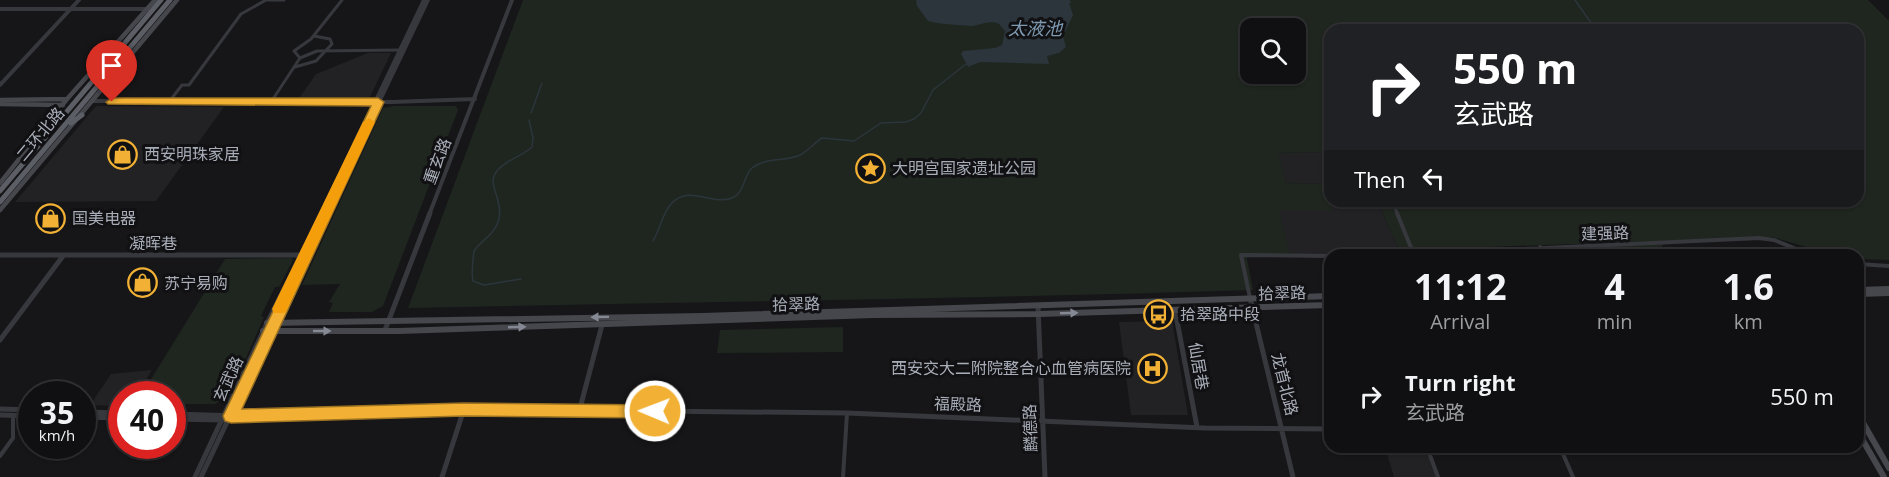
<!DOCTYPE html>
<meta charset="utf-8">
<style>
:root{--surface:#101012;--page:#1e1e20;--text:#f1f3f6;--muted:#9c9d9f;--line:#303032}
body{margin:0;font-family:"Open Sans","Noto Sans SC",sans-serif;background:var(--page);color:var(--text);height:100vh;display:flex;flex-direction:column;font-size:22px;white-space:nowrap}
*{box-sizing:border-box;margin:0}
p{font-size:20px;color:var(--muted)}
.icon{flex:none;width:33px;height:33px;fill:none;stroke:currentColor;stroke-width:2;stroke-linecap:round;stroke-linejoin:round}
.map{position:relative;flex:1;overflow:hidden}
.side{position:absolute;left:1324px;top:249px;width:540px;height:204px;display:flex;flex-direction:column;background:var(--surface);border-radius:18px;box-shadow:0 2px 4px #0004,0 0 0 2px var(--line)}
.side>*{flex:none}
.top-card{position:absolute;left:1324px;top:24px;width:540px;height:183px;border-radius:18px;box-shadow:0 2px 4px #0004,0 0 0 2px var(--line);background:#202124;color:#fff;overflow:hidden}
.buttons{position:absolute;left:1240px;top:18px;display:grid;gap:12px}
.buttons a{display:grid;place-items:center;width:66px;height:66px;border-radius:12px;background:var(--surface);box-shadow:0 2px 4px #0004,0 0 0 2px var(--line);font-size:30px}
.speed{position:absolute;left:18px;top:381px;display:flex;gap:12px;font-size:30px;font-weight:700;text-align:center}
.speed>*{display:grid;place-content:center;width:78px;height:78px;border-radius:50%;background:var(--surface);box-shadow:0 2px 4px #0004,0 0 0 2px var(--line);line-height:1}
.speed small{font-size:15px;font-weight:400}
.speed .limit{border:9px solid #d22;background:#fff;color:#111}
.pin{position:absolute;display:grid;place-items:center;width:51px;height:51px;color:#fff;margin:-62px -26px;border-radius:50% 50% 50% 0;rotate:-45deg;box-shadow:0 0 6px #0007}
.pin .icon{rotate:45deg}
.me{position:absolute;width:66px;margin:-33px;rotate:271deg;stroke-linejoin:round;filter:drop-shadow(0 0 4px #0008)}
.turn{display:flex;align-items:center;gap:21px;height:126px;padding:0 30px;font-size:27px}
.turn .icon{width:78px;height:78px;stroke-width:2.5}
.turn b{display:block;font-size:42px;line-height:51px}
.then{display:flex;align-items:center;height:57px;padding:0 30px;background:#0003;gap:12px;font-size:22px}
.eta{display:flex;justify-content:space-evenly;align-items:center;height:102px;text-align:center}
.eta b{font-size:36px;font-weight:700;line-height:42px}
ul{padding:0;list-style:none}
li{display:flex;align-items:center;gap:18px;height:90px;padding:0 30px}
li div{flex:1}
li b{display:block;font-size:22px}
li em{font-style:normal}
.map>svg:first-child{display:block}
</style>
<div class="map">
<svg width="1889" height="477" viewBox="0 0 1889 477">
<rect width="100%" height="100%" fill="#161618"/>
<path fill="#222225" d="M368,53H391L370,97H300L316,74Z
M96,106L224,107L156,201L15,202Z
M1330,152V201H1377L1401,254L1290,255L1278,210H1331L1323,184L1286,183L1277,153Z
M1172,321L1188,415H1131L1119,322Z
M152,370L137,394H122L121,406L90,405L111,374Z
M1385,447H1426L1436,477H1394Z"/>
<path fill="#1e261f" fill-rule="evenodd" d="M523,0H1868L1889,21V260L1859,259L1858,255H1835L1772,237L1429,249L1401,254L1377,201H1858V30H1330V152L1278,153L1286,183L1323,184L1332,210H1279L1290,255L1246,254L1253,290C971,299 689,302 408,308ZM1251,28H1296V74H1251Z
M394,106H456L458,110L383,306L372,312H329L333,303L329,302L340,284L302,285L383,108Z
M1664,244L1655,255H1638L1627,249L1606,251L1596,255L1583,248Z
M291,258L293,260L279,287H275L261,316L264,317L230,395L215,404H173L172,394H142L225,259Z
M843,327V352L717,353L720,330Z"/>
<path fill="#2c353c" d="M916,0H1070L1071,3H1069L1073,15L1063,36L1066,47L1059,53L1047,56L1049,64L980,62L968,67L961,54L963,51L995,48L1002,45L1005,31C1004,30 1000,25 999,24C990,19 978,26 970,26C959,25 938,24 928,21L917,6Z"/>
<g fill="none" stroke-linecap="round" stroke-linejoin="round">
<path stroke="#2c353c" stroke-width="1.5" d="M1575,0L1596,30
M531,113L542,83
M653,241C660,230 662,214 671,204C688,184 711,206 732,198C745,193 743,176 752,168C766,157 785,162 800,155C808,151 814,143 822,138L854,141L881,123L906,122L914,119L921,113L933,90L966,64
M521,279L484,285L473,281C471,274 473,259 474,251C482,239 495,235 499,219C503,200 488,185 495,174C502,161 521,157 532,147L533,138L529,120"/>
<path stroke="#37383d" stroke-width="3" d="M300,58L317,51L400,50
M295,67L316,61L332,44L330,39L314,36
M169,102L182,85H189L241,14L266,0H284
M271,102L300,58L294,51L311,39L342,0
M1392,201L1398,215"/>
<path stroke="#37383d" stroke-width="4" d="M1397,213L1414,255
M1540,247L1544,255
M1397,255L1759,238L1774,240L1811,255
M1858,264L1889,266
M1250,298L1241,255L1330,256
M1427,447L1438,477
M1560,447L1573,477
M0,456L13,438V415
M843,477L847,413"/>
<path stroke="#37383d" stroke-width="4" d="M0,9H148
M0,85L79,0
M93,101L392,102L475,99
M321,215L424,0
M325,215L428,0
M429,215L512,0"/>
<path stroke="#37383d" stroke-width="5" d="M0,255H304
M1250,298L1293,477
M1038,306L1045,477
M1175,310L1197,427
M385,330L430,213
M0,340L63,256
M0,409L32,410
M82,412L122,413
M579,412L602,325
M172,414L241,416L464,409L847,413L1205,428L1330,429
M0,415L32,416
M347,416L398,414
M82,417L122,418
M172,419L224,420
M195,477L267,323L322,213
M201,477L326,213
M442,477L464,409"/>
<path stroke="#45474d" stroke-width="4.5" d="M0,100L67,99
M0,104L63,105
M0,183L67,99L155,0
M0,210L177,0"/>
<path stroke="#45474d" stroke-width="6" d="M1858,290L1889,289
M1858,294L1889,293
M267,323L703,316L1330,296
M263,331H399L873,315L1039,314L1330,305
M1858,414L1889,468
M1858,432L1884,477"/>
<path stroke="#5b5e65" stroke-width="5" d="M71,123L82,115
M0,191L161,0
M0,202L170,0"/>
</g>
<defs><path id="oneway-solid" d="M-6-.8H1V-3.2L6.5 0L1 3.2V.8H-6Z" transform="scale(1.5)"/></defs>
<g fill="#858993">
<use href="#oneway-solid" transform="translate(1069 313) rotate(-2)"/>
<use href="#oneway-solid" transform="translate(600 317) rotate(179)"/>
<use href="#oneway-solid" transform="translate(517 327) rotate(-2)"/>
<use href="#oneway-solid" transform="translate(322 331)"/>
</g>
<path fill="#f2b134" stroke="#9d7322" stroke-width="1.5" d="M112,98H378L384,102L242,409L464,403L655,405L661,407L663,411L661,416L655,418L464,416L231,423L225,421L223,416L371,106L108,104L106,102Z"/>
<path fill="#f59e0b" d="M369,118L375,122L287,309L285,313H274L272,309L363,122Z"/>
<defs>
<symbol id="shop-ring" viewBox="-11 -11 22 22"><circle r="9.5" fill="#111113" stroke="#f2b134" stroke-width="1.5"/><path d="M-5-2.5h2.3a2.7 3.5 0 0 1 5.4 0H5L5.5 6h-11ZM-1.5-2.5h3a1.5 2.3 0 0 0-3 0Z" fill="#f2b134"/></symbol>
<symbol id="sight-ring" viewBox="-11 -11 22 22"><circle r="9.5" fill="#111113" stroke="#f2b134" stroke-width="1.5"/><path d="M0-6L1.8-2.2L6-1.7L2.9 1.2L3.7 5.4L0 3.3L-3.7 5.4L-2.9 1.2L-6-1.7L-1.8-2.2Z" fill="#f2b134"/></symbol>
<symbol id="bus-ring" viewBox="-11 -11 22 22"><circle r="9.5" fill="#111113" stroke="#f2b134" stroke-width="1.5"/><path d="M-5-6H5V4H4V6H2V4H-2V6H-4V4H-5ZM-3.5-4V0h7V-4ZM-3.5 1.2v1.5H-2V1.2ZM2 1.2v1.5H3.5V1.2Z" fill="#f2b134"/></symbol>
<symbol id="hospital-ring" viewBox="-11 -11 22 22"><circle r="9.5" fill="#111113" stroke="#f2b134" stroke-width="1.5"/><path d="M-5-5h3v3.5h4V-5h3V5h-3V1.5h-4V5h-3Z" fill="#f2b134"/></symbol>
</defs>
<g fill-rule="evenodd">
<use href="#shop-ring" x="106" y="138" width="33" height="33"/>
<use href="#sight-ring" x="854" y="152" width="33" height="33"/>
<use href="#shop-ring" x="34" y="202" width="33" height="33"/>
<use href="#shop-ring" x="126" y="266" width="33" height="33"/>
<use href="#bus-ring" x="1142" y="298" width="33" height="33"/>
<use href="#hospital-ring" x="1136" y="352" width="33" height="33"/>
</g>
<g text-anchor="middle" stroke-width="6" stroke-linejoin="round" paint-order="stroke">
<g font-size="16" fill="#a8adb8" stroke="#111113">
<text transform="translate(40 134) rotate(-50)" y="6">二环北路</text>
<text transform="translate(437 161) rotate(-69)" y="6">重玄路</text>
<text transform="translate(1605 233) rotate(-2)" y="6">建强路</text>
<text x="153" y="249">凝晖巷</text>
<text transform="translate(1282 293) rotate(-2)" y="6">拾翠路</text>
<text transform="translate(796 304) rotate(-2)" y="6">拾翠路</text>
<text transform="translate(1199 366) rotate(80)" y="6">仙居巷</text>
<text transform="translate(228 379) rotate(-65)" y="6">玄武路</text>
<text transform="translate(1285 384) rotate(76)" y="6">龙首北路</text>
<text transform="translate(958 404) rotate(2)" y="6">福殿路</text>
<text transform="translate(1030 428) rotate(-92)" y="6">麟德路</text>
</g>
<g font-size="16" fill="#a8adb8" stroke="#111113" text-anchor="start">
<text x="144" y="160">西安明珠家居</text>
<text x="892" y="174">大明宫国家遗址公园</text>
<text x="72" y="224">国美电器</text>
<text x="164" y="289">苏宁易购</text>
<text x="1180" y="320">拾翠路中段</text>
<text x="1131" y="374" text-anchor="end">西安交大二附院整合心血管病医院</text>
</g>
<g font-size="18" font-style="italic" fill="#7f9bb3" stroke="#111113">
<text x="1035" y="35">太液池</text>
</g>
</g>
</svg>
<div class="buttons">
<a><svg class="icon" aria-label="search" viewBox="0 0 24 24"><circle cx="10" cy="10" r="6"/><path d="M15 15l6 6"/></svg></a>
</div>
<div class="speed"><div>35<small>km/h</small></div><div class="limit">40</div></div>
<div class="pin" style="left:112px;top:102px;background:#d93025"><svg class="icon" aria-label="arrive" viewBox="0 0 24 24"><path d="M6 21V4h12l-3 4 3 4H6"/></svg></div>
<svg class="me" style="left:655px;top:411px" viewBox="-20 -20 40 40"><circle r="17" fill="#f2b134" stroke="#fff" stroke-width="3"/><path d="M0-11L8 9 0 5-8 9z" fill="#fff"/></svg>
<div class="top-card">
<div class="turn"><svg class="icon" aria-label="right" viewBox="0 0 24 24"><path d="M7 20v-9h11M14 6l5 5-5 5"/></svg><div><b>550 m</b>玄武路</div></div>
<div class="then">Then<svg class="icon" aria-label="left" viewBox="0 0 24 24"><path d="M17 20v-9H6M10 6l-5 5 5 5"/></svg></div>
</div>
<section class="side">
<div class="eta">
<div><b>11:12</b><p>Arrival</p></div>
<div><b>4</b><p>min</p></div>
<div><b>1.6</b><p>km</p></div>
</div>
<ul>
<li><svg class="icon" aria-label="right" viewBox="0 0 24 24"><path d="M7 20v-9h11M14 6l5 5-5 5"/></svg><div><b>Turn right</b><p>玄武路</p></div><em>550 m</em></li>
</ul>
</section>
</div>
